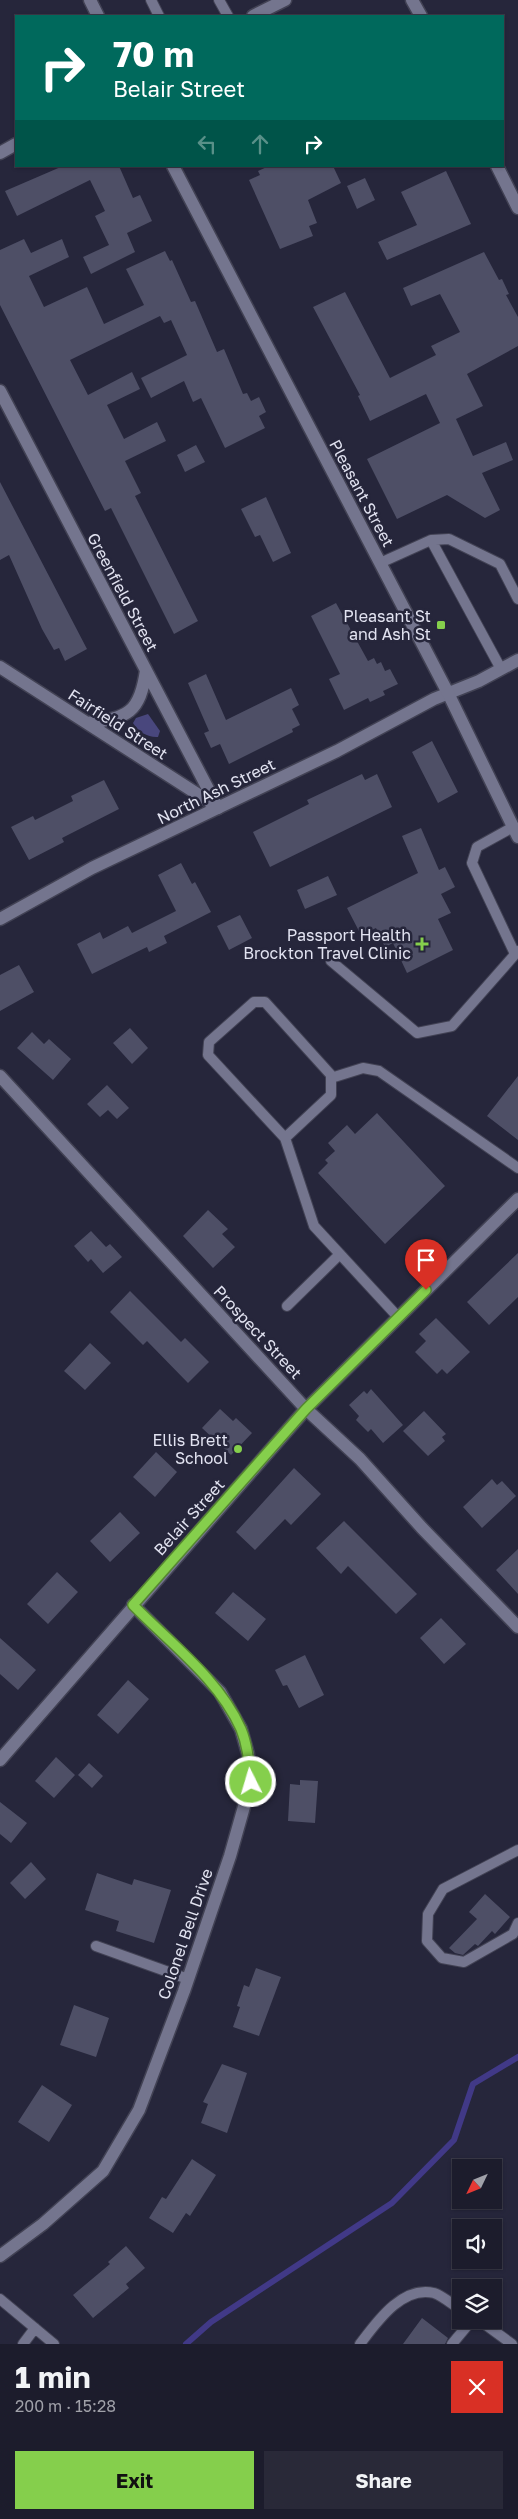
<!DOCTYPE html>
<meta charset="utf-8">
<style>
:root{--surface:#1c1c2c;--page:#292938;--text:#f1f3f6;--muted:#a0a1a9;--line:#3a3a48;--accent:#85cf4c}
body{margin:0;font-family:"Golos Text",sans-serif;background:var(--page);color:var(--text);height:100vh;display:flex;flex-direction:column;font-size:19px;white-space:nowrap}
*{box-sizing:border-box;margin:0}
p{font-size:16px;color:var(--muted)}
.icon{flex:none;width:28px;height:28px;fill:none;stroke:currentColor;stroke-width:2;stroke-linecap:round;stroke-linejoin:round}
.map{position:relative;height:2344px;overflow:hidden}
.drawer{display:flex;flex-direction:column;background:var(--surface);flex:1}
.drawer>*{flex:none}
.hud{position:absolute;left:15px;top:15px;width:489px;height:152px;border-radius:0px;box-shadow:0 1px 4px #0004,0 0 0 1px var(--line);background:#00695c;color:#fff;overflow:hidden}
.needle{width:32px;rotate:227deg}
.fabs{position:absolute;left:452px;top:2159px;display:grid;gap:10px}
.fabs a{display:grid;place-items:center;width:50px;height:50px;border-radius:0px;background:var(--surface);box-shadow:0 1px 4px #0004,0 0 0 1px var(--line);font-size:25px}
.pin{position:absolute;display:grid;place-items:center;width:42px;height:42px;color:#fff;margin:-51px -21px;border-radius:50% 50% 50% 0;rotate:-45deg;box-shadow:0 0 5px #0007}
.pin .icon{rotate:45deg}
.me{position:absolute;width:55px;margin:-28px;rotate:355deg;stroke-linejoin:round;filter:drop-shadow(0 0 4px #0008)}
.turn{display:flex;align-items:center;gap:18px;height:105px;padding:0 15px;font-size:22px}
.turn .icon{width:65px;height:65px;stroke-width:2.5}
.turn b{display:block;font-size:35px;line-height:42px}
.lanes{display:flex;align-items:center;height:48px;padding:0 15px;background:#0003;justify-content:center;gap:25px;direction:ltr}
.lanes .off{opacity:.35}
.round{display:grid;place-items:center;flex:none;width:52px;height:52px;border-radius:0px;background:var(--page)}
.overview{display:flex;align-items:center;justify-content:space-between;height:85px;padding:0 15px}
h1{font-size:30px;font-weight:700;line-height:38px}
.button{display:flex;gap:10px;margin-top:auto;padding:10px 15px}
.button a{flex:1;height:58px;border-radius:0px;background:var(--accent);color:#111;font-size:20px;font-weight:700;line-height:58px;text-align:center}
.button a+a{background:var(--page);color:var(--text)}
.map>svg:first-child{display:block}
</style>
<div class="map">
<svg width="518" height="2344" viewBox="0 0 518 2344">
<rect width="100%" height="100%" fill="#26263b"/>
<path fill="#49477d" d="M148,714L160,731L158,737C149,738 138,732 133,723L136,718Z"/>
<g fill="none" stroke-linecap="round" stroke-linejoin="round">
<path stroke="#413987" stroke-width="6" d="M186,2344L211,2322L392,2203L454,2140L473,2084L518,2057"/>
</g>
<path fill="#4e4f66" d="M63,166H119L133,198L140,195L152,221L127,233L135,252L91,274L83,257L109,245L95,216L105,211L90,180L17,216L5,191Z
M269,166H333L341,183L308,200L317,223L309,226L313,236L280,249L249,180L260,175L258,171Z
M446,171L471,224L387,260L378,242L417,225L401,192Z
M365,178L375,200L357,209L347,186Z
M24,239L31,253L62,239L69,257L29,276L44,307L87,287L104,324L144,305L126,269L165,251L170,261L172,260L191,302L195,301L217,352L224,349L243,394L247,393L251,401L259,397L266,412L259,416L265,428L225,448L201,398L193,402L184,381L151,398L141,378L187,355L171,320L164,323L160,316L70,360L88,395L132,372L140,389L107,405L124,439L157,422L166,441L125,461L141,493L135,496L198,621L174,634L111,508L105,511L0,305V250Z
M484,252L499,280L502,279L509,294L506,295L518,317V346L467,374L483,406L456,419L473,456L506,442L513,460L482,473L500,510L485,518L447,495L397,519L367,459L440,423L426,394L370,421L358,396L360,395L313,307L345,292L390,378L436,355L431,346L460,332L440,294L411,306L403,288Z
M196,445L205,462L185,472L177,455Z
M0,482L87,649L65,661L59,648L54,650L42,629L9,555L0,560Z
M266,497L291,553L273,562L260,535L255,537L241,509Z
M336,603L368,661L374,658L377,664L381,662L385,671L390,669L398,684L383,691L385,695L370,702L368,698L344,710L329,679L340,674L311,616Z
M206,674L226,720L291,688L299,705L292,709L300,725L292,729L293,732L229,764L220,744L211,748L204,733L209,731L188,683Z
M432,741L458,792L438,803L412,752Z
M362,774L365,780L377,774L392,807L270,867L253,832L309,804L307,800Z
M104,780L119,809L62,838L64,842L29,860L11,827L33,816L35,820L73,801L71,796Z
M421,828L439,870L445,867L455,887L441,894L451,913L438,919L453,950L407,973L393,943L385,947L376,928L361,935L347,908L418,873L402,836Z
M181,863L192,884L195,882L211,912L164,936L167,943L149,952L147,947L92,974L77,944L100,932L103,939L128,926L132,933L176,911L158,875Z
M328,876L337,895L305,909L297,890Z
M240,915L252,938L229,950L217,926Z
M19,965L34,992L0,1011V975Z
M130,1028L148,1048L132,1064L113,1043Z
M32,1032L44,1044L49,1039L71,1059L53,1080L17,1048Z
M518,1076V1140L487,1116Z
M107,1085L129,1108L117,1119L108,1110L100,1117L87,1104Z
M377,1113L445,1186L385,1244L318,1173L328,1163L325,1160L335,1151L328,1143L347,1125L355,1134Z
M208,1210L228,1229L222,1234L235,1247L213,1268L183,1236Z
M91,1231L106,1247L110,1244L122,1257L103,1273L91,1259L88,1262L74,1246Z
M518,1253V1297L489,1325L467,1302Z
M130,1291L181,1342L185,1338L209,1362L188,1383L147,1341L143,1345L110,1312Z
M436,1318L470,1352L447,1374L442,1369L437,1374L415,1352L426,1341L419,1334Z
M90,1343L111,1363L85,1390L64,1371Z
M371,1389L403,1425L383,1443L371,1429L368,1432L356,1420L359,1416L349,1405L364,1391L367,1394Z
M220,1409L233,1421L236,1418L252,1433L231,1455L202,1428Z
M424,1411L446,1434L442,1437L445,1441L428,1456L403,1431Z
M156,1452L177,1472L155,1497L133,1477Z
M294,1468L321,1494L291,1525L285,1519L255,1550L236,1532Z
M492,1479L497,1485L502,1481L516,1496L482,1528L463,1507Z
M120,1512L140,1533L110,1562L90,1541Z
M344,1521L417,1594L396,1614L348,1566L341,1574L316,1548Z
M518,1549V1594L496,1570Z
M57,1572L78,1592L48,1624L27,1604Z
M233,1592L266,1619L248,1641L215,1613Z
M441,1618L466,1644L444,1664L420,1638Z
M0,1638L36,1670L18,1690L0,1674Z
M305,1655L324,1695L299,1708L287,1685L283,1686L275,1670Z
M128,1680L149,1699L118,1734L97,1715Z
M56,1757L75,1775L54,1798L35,1781Z
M89,1763L103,1776L92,1788L78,1775Z
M300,1780L318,1781L315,1823L288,1821L290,1784L300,1785Z
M0,1802L27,1823L11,1843L0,1834Z
M31,1862L46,1879L25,1899L10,1883Z
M97,1873L132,1885L134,1879L171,1890L154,1943L116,1931L119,1921L85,1910Z
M485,1894L510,1917L495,1934L492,1931L478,1946L475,1944L463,1955L455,1953L449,1948L477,1919L469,1912Z
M256,1968L281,1977L259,2036L233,2027L240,2007L237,2006L244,1985L249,1987Z
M74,2005L109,2018L96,2057L60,2045Z
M222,2064L247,2073L227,2133L201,2123L208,2104L203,2102Z
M42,2085L72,2105L49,2142L18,2122Z
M192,2159L216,2175L190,2216L186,2213L173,2233L149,2218L162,2197L166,2199Z
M126,2246L145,2268L126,2284L129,2288L93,2318L73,2295L110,2264L108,2262Z
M422,2318L448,2338L445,2344H403Z"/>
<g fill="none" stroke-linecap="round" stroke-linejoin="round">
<defs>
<path id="service" d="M151,0L159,16
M219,0L228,16
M431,540L501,669
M380,563L431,540L449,539L500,564L518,599
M513,827L477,847L472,863L515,954
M331,961L417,1033L452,1026L518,951
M331,1078L363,1068L379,1071L518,1168
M285,1138L331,1095V1075L265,1002H254L209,1042L208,1055L285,1138L314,1226L398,1317
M287,1306L340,1254
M518,1850L443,1889L428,1914L427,1941L442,1958L464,1962L513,1934L518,1923
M96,1946L188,1979
M0,2299L54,2344
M479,2320L512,2344
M23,2344L35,2328
M360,2344C376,2323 402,2285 434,2293C443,2296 453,2305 461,2310
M452,2344L472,2320"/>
<path id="minor" d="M412,0L421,16
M497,166L518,208
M0,391L218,808
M0,667L216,806
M87,723C128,718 140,713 146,670
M0,2256L43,2224L103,2171L139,2110L184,1991L230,1856L251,1782L248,1754L241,1729L220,1692L133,1605"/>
<path id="tertiary" d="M253,16L285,0
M0,153L16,144
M0,919L92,868L337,751L434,699L479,681L518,660
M0,1076L306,1409L360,1459L422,1528L518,1627"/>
<path id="secondary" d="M90,0L98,16
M173,166L448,693L518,837
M0,1760L306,1409L518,1199"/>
</defs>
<use href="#service" stroke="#424254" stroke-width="12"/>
<use href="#minor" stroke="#424254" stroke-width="15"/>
<use href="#tertiary" stroke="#424254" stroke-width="15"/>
<use href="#secondary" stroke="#424254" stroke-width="15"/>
<use href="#service" stroke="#74758e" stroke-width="10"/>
<use href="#minor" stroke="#74758e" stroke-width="12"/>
<use href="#tertiary" stroke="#74758e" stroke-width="12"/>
<use href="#secondary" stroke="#74758e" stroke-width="12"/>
</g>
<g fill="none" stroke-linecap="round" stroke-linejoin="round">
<defs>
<path id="route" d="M251,1782C249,1764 248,1746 241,1729C219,1679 170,1643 133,1605L306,1409L426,1290"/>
</defs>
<use href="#route" stroke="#568731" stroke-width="12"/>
<use href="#route" stroke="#85cf4c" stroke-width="9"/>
</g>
<g fill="#85cf4c" stroke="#26263b" stroke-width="2">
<rect x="436" y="620" width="10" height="10" rx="2.5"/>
<path d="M419.5 936.5h5v5h5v5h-5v5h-5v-5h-5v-5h5z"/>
<circle cx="238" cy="1449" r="5"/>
</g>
<g text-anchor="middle" stroke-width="5" stroke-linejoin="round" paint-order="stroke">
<g font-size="16" fill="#e2e3f1" stroke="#26263b">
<text transform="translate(362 493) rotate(62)" y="6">Pleasant Street</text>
<text transform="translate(123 592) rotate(62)" y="6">Greenfield Street</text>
<text transform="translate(118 724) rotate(33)" y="6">Fairfield Street</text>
<text transform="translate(216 791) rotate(-26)" y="6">North Ash Street</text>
<text transform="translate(258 1332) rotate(47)" y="6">Prospect Street</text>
<text transform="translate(189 1517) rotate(-48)" y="6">Belair Street</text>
<text transform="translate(185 1934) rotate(-71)" y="6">Colonel Bell Drive</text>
</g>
<g font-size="16" fill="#e2e3f1" stroke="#26263b" text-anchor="end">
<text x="431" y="622">Pleasant St<tspan x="431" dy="18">and Ash St</tspan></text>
<text x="411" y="941">Passport Health<tspan x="411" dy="18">Brockton Travel Clinic</tspan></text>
<text x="228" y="1446">Ellis Brett<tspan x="228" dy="18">School</tspan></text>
</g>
</g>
</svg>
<div class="fabs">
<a><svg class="needle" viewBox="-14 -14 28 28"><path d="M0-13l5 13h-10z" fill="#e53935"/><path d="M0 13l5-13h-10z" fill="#a0a1a9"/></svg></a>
<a><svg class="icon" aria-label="sound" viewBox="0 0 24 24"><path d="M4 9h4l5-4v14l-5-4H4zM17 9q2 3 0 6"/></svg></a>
<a><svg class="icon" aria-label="layers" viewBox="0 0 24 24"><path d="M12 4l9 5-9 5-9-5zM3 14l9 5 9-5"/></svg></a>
</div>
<div class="pin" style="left:426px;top:1290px;background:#d93025"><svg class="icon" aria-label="arrive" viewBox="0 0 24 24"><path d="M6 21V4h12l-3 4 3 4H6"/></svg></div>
<svg class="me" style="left:251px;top:1782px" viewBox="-20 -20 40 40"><circle r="17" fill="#85cf4c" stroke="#fff" stroke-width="3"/><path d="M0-11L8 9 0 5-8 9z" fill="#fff"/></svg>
<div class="hud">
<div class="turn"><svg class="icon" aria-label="right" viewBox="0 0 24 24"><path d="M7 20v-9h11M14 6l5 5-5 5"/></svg><div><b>70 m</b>Belair Street</div></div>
<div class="lanes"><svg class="icon off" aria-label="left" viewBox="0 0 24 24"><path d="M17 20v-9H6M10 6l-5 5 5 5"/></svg><svg class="icon off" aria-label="ahead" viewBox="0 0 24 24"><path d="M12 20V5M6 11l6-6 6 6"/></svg><svg class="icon" aria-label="right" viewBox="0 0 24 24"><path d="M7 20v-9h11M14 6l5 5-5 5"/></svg></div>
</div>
</div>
<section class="drawer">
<div class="overview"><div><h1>1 min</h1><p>200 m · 15:28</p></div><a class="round" style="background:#d93025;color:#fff"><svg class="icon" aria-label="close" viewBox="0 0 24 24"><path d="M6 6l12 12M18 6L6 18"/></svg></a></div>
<div class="button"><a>Exit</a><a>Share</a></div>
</section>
